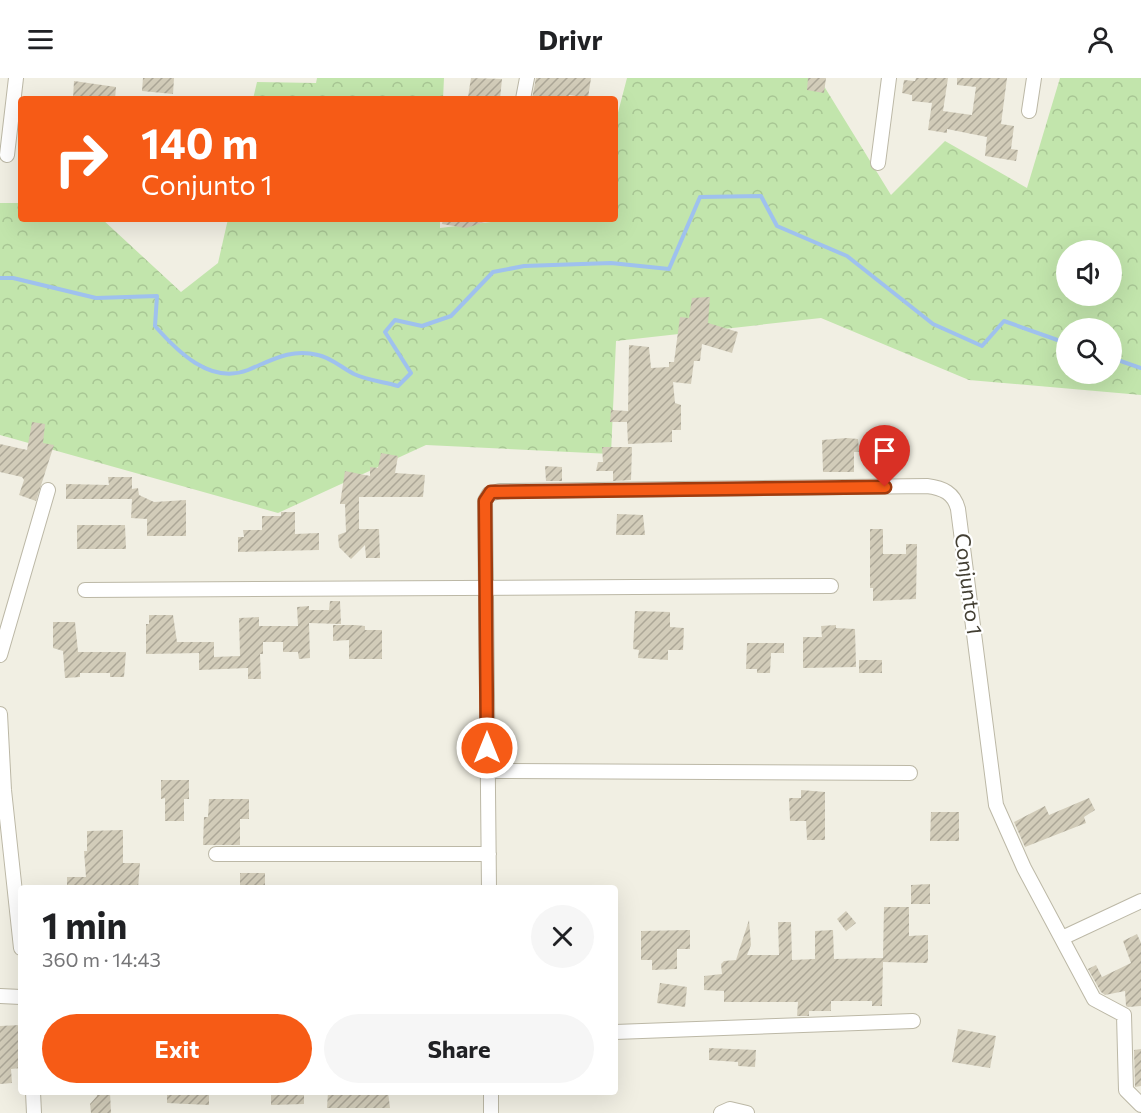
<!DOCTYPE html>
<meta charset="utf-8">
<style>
:root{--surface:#fff;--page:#f6f6f6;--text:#202124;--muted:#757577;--accent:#f65b16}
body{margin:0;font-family:Commissioner,sans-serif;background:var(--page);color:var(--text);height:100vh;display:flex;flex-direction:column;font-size:22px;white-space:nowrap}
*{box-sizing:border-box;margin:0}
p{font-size:20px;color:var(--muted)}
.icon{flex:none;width:33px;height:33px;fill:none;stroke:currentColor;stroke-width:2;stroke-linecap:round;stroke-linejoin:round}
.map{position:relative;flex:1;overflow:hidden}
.details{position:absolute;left:18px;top:807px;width:600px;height:210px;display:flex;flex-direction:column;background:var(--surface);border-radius:6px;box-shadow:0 6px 24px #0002}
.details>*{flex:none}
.hud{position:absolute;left:18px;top:18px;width:600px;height:126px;border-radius:6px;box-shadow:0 6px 24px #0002;background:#f65b16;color:#fff;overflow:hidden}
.controls{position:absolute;left:1056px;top:162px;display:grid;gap:12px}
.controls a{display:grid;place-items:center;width:66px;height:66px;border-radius:50%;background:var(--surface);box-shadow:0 6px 24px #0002;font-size:30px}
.pin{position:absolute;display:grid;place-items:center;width:51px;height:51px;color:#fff;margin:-62px -26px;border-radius:50% 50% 50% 0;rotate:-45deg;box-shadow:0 0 6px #0007}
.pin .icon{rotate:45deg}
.me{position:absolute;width:66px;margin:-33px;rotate:0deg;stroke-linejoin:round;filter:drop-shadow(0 0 4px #0008)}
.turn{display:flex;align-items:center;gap:21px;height:126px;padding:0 24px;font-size:27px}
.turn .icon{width:78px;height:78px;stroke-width:2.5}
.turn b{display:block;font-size:42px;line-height:51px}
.round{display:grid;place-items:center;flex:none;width:63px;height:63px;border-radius:32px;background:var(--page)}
.head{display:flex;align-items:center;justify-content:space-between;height:102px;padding:0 24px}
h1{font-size:36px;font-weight:700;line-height:45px}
.cta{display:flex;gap:12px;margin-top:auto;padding:12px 24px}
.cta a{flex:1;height:69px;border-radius:36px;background:var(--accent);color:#fff;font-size:24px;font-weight:700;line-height:69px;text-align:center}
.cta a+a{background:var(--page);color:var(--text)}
header{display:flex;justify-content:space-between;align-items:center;height:78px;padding:0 24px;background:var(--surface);font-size:27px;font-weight:700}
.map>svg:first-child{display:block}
</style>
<header><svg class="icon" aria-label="menu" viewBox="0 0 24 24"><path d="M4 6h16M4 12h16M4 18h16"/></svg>Drivr<svg class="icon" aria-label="person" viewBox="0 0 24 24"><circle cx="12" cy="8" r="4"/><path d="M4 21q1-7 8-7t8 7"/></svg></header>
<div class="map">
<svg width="1141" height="1035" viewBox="0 0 1141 1035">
<defs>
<pattern id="forest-crowns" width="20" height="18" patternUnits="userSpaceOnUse" patternTransform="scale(1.5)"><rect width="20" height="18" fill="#c2e5ac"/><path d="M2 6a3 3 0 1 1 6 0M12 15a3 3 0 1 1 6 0" fill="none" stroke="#a8c694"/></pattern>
<pattern id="building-hatch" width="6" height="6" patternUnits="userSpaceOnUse" patternTransform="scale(1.5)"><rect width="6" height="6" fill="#d2ccb9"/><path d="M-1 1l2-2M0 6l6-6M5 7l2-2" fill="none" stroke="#aca797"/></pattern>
</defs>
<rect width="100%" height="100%" fill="#f1efe3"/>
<path fill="url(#forest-crowns)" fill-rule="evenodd" d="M317,0H444L443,21H253L257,4L316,5Z
M627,0H819L891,117L945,63L1027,110L1060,0H1141V317L969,302L821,240L616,263L611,376L426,367L278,435L0,357V125H21V141H102L181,214L218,185L228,141H440V150L517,141H615V46ZM1066,172H1112V218H1066ZM1066,250H1112V296H1066Z"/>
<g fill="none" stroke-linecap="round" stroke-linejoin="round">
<path stroke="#9fc1ee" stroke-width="4" d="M0,200H13L96,220L157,218L155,248C177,273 210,307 248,292C272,282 291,270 318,277C330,279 342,290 354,296C367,302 384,304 398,308L411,295L385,254L395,242L422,248L451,238L493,194L524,188L611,185L669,191L700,119L761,118L777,148L847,178L933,246L982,268L1004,243L1066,265
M1112,280L1141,290"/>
</g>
<path fill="url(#building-hatch)" d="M143,0H174L173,16L142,13Z
M471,0L502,1L500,21L468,19Z
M536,0H591L588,20L569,17L568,21H532Z
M808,0H826L824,15L807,12Z
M916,0H948L943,33L972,37L976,9L957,7V0H1007L1001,46L1014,48L1011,71L1018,72L1016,83L985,78L987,59L947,51V55L928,52L932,25L912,23V17L902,15L904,2L915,3Z
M74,3L116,9L115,21H73Z
M443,141H488V143L466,150L442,146Z
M710,219L708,245L738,254L732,275L702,266L700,283H694L691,306L673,304L675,325L681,327V352H672V364L628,366L627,344H610L611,332L628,333L629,267L649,269L651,290L669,289V284H674L680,239L689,240L692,220Z
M32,344L45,346L43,365L54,367L36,423L19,417L24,402L22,399L0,394V366L27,372Z
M847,360L858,361L859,374H854V394H823L822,362Z
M602,369H632L631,402L613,403V393H596L598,384H603Z
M381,375L398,378L395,395L425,397L423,419H359V451H379L380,480H366L365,467L351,481L339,469L338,457L346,454L345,426H340L345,393L370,398V389L378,390Z
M545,388L562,389V403H546Z
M108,399H132V411L138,410L139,417L154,424L186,422V458H147V441L131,440L132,421H66V406L109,407Z
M281,434H295V456L319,455V472L238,474V459H244L243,452H262V438H281Z
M617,436L643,437L645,457H616Z
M77,447H125L126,471H77Z
M870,451H883V476H906V466H917L916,521L873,523V510H870Z
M330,523H340L341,546L309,545L310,580L299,581L298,574H283V564H263V576H260L261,601H248V590L199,592V575L146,576V546H149V537H173L177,564H214V579L240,578L239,540L259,539V548H298L297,529L309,528V532H329Z
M635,533L670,534V549L684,550L683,572H668V582L638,580L639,572L633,571Z
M53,544H75L78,574H126L124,599H110V595H80V599L65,600L63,573L53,570Z
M333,547H355L365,548V552H382V581H349V562L333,563Z
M836,547V550L855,551L856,589L803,590V559H822L821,548Z
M747,565H784V575H771L770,595H757V591H746Z
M859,582H882V595H859Z
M161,702H189V721H184V743H165V720L161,721Z
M801,712L825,714V762H807L806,743H790L789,720H801Z
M1089,720L1095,732L1084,739L1086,745L1025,769L1014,744L1045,728L1049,737Z
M209,721H249V741H240V767H203L204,739H208Z
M931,734H959V763H930Z
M123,752V785H140L138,810H67V799H86L84,773H87V753Z
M240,795H265V810H240Z
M930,806V826H911V807Z
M884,829H909V858L928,857V882L927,885L883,884L882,928H872V923H831V933H809V938H797L798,924H724V913L704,912V898L722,896L721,886L724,883L736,882L749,842L751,867L747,877H779L778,844H791L792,882L815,881V853L833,852L834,881L883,880Z
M846,833L856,845L846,853L837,841Z
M690,852V871H677V891L652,892V882H641V853Z
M1137,856L1141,865V928L1128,929L1126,928L1125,913L1105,917L1101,914L1088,891L1096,887L1102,899L1131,885L1123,863Z
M660,905L687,909L685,929L657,925Z
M21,947V990L11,991L12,1005L0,1006V948Z
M958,951L996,958L990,990L952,984Z
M709,970L756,972L755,989L738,988V984L709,982Z
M1141,971V1008L1135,1009L1134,972Z
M97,1014H110L111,1035H91L90,1026L97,1018Z
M167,1014L209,1015V1027L167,1025Z
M271,1014H304V1026L271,1027Z
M328,1014H388L390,1030H327Z"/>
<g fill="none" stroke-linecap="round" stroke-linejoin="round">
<defs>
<path id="street" d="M523,21L527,0
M1029,33L1034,0
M7,77L16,0
M878,85L889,0
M85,512L831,508
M0,577L48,412
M0,636L4,712L21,870
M487,693L910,695
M216,776H489
M489,810L485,423L489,416L500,413L927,408C943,410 954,415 958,431L996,727L1024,790L1094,921L1124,937L1126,1012L1141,1027
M1062,860L1141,823
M0,918L21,919
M615,954L913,943
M33,1014L34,1035
M491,1014V1035
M721,1035L730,1031L747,1035"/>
</defs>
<use href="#street" stroke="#bcb8a6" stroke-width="16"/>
<use href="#street" stroke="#fff" stroke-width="14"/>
</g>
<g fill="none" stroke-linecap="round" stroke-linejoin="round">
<defs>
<path id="route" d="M487,670L485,423L491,414L885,409"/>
</defs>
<use href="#route" stroke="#a03b0e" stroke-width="15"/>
<use href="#route" stroke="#f65b16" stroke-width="10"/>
</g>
<g text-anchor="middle" stroke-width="4.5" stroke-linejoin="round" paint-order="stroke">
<g font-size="21" fill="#433f33" stroke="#fff">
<text transform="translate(968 506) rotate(83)" y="7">Conjunto 1</text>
</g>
</g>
</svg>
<div class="controls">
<a><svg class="icon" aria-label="sound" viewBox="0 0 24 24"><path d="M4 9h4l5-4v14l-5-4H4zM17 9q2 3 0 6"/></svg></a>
<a><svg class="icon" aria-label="search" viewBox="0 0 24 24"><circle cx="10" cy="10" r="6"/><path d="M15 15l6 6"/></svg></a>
</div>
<div class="pin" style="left:885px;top:409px;background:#d93025"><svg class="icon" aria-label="arrive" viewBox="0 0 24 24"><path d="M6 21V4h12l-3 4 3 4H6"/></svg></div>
<svg class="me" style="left:487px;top:670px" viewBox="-20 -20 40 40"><circle r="17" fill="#f65b16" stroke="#fff" stroke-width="3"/><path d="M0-11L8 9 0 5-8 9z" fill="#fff"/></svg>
<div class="hud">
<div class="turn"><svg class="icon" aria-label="right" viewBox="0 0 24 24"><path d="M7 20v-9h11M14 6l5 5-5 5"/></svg><div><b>140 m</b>Conjunto 1</div></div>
</div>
<section class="details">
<div class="head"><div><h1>1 min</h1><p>360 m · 14:43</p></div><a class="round"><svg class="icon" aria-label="close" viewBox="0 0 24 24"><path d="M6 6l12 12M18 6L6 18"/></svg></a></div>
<div class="cta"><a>Exit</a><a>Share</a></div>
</section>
</div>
